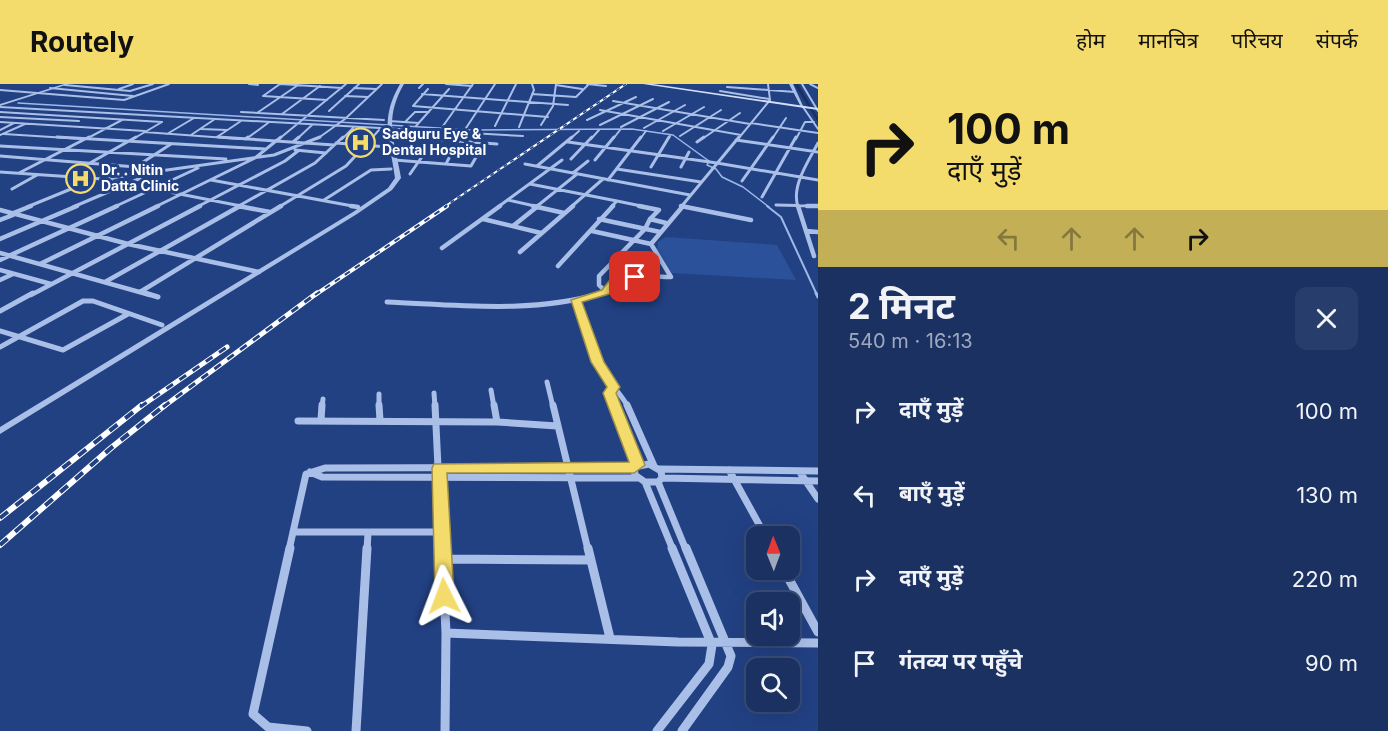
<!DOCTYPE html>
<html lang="hi">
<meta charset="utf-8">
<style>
:root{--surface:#1a3162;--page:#273d6b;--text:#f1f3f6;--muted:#9fa9be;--line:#384c77;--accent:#f4dc6c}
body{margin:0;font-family:Inter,"Noto Sans Devanagari",sans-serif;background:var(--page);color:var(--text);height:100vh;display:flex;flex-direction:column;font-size:22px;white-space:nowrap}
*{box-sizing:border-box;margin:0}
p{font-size:20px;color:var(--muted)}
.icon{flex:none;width:33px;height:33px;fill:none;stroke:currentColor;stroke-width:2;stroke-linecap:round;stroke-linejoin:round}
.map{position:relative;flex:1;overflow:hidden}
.panel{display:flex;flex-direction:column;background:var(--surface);width:570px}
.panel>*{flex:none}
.top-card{background:#f4dc6c;color:#111;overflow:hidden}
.needle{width:39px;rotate:359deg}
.tools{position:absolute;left:746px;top:442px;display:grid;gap:12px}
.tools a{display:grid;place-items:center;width:54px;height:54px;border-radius:12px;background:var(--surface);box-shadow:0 6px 24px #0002,0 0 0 2px var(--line);font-size:30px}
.pin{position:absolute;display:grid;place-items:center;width:51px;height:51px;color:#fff;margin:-26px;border-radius:12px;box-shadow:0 3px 9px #0006}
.me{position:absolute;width:66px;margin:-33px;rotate:357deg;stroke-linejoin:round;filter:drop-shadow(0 0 4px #0008)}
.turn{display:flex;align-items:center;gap:21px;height:126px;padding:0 30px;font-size:27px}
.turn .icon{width:78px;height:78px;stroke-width:2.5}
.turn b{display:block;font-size:42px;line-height:51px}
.lanes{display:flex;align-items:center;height:57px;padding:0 30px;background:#0003;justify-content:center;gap:30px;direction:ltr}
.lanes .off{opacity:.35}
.round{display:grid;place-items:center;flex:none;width:63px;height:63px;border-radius:12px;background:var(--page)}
.head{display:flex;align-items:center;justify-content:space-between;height:102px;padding:0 30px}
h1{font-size:36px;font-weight:700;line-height:45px}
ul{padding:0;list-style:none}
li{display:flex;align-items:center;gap:18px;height:84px;padding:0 30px}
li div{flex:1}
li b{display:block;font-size:22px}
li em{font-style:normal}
header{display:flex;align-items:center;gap:36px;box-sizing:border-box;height:84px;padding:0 30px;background:var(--accent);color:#111}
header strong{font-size:28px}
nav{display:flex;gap:33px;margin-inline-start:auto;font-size:21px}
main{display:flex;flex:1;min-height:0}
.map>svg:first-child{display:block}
</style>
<header>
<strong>Routely</strong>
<nav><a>होम</a><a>मानचित्र</a><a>परिचय</a><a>संपर्क</a></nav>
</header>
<main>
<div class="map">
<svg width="818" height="647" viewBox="0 0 818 647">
<rect width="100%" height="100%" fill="#224183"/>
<path fill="#2c519b" d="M666,153L777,161L796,196L672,189L657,166L658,158Z"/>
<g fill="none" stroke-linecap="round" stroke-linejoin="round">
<path stroke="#9eb8e9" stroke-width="1.5" d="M18,19L472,46L632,45L673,51L709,77L707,81L716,85L722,93L743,103L769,123"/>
<path stroke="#9eb8e9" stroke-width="2" d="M767,122L781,133L817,211"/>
<path stroke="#9eb8e9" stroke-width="3" d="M816,209L818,213"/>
<path fill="#172f63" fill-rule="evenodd" d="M794,0H798L818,34V38Z"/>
<path stroke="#aabfe8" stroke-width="2" d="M249,0L258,1
M280,0L342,4
M446,0L472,2
M587,0L606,2
M802,0L818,27
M810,0L818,4
M65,1L130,7L153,0
M556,1L582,5
M727,3L795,8
M50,4L133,12
M354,4L376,5
M419,4L423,0
M119,5L133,0
M428,5L413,22L548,33
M0,6L124,16L169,0
M720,7L769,15
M422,10L568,21
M532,10L576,13L588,1
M263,12L327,16
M263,12L280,0
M345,12L368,13
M613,17L750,40
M0,23L523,52
M803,23L818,45
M600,26L741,51
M329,27L359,0
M0,28L162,38
M241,28L384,36
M257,29L298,1
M282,30L320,2
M0,33L79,37
M587,36L636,13
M389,37L419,39
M0,38L145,47
M405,38L415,28H429
M751,39L818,49
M541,41L553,22L556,0
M600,41L653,15
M416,42L449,5
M443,42L473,0
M495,42L516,0
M519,43L534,6L532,0
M621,43L669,18
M466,44L495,0
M644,44L685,21
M201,45L227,46
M0,46L14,39
M663,47L704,23
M144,48L240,55
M4,50L83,55
M167,50L194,34
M0,51L25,40
M191,51L215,35
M391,52L425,55
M680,52L721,26
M217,53L241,37
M86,55L122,36
M133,55L162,38
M246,55L268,39
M279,55L346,0
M297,55L312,41
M317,55L345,35L382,0
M342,55L353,44
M371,55L379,46
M570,55L579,47
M591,55L599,46
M613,55L620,46
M640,55L646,47
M668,55L670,52
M702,55L740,29
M738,55L770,16L768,0
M772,55L786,34
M796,55L805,38H814"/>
<path stroke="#aabfe8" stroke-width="3" d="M57,53L265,65
M218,53L334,61
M405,53L497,60
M245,55L248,53
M736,56L818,68
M293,58L299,53
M568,58L717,79
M697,58L704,53
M336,59L388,63
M0,62L226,75
M295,66L326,69
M0,72L136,83
M571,75L592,53
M394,76L471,82L484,59
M595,76L614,53
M717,79L818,96
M446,80L459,54
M525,80L690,111
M537,82L572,53
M651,83L669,53
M681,83L689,68
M134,84L171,60
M617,85L701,98
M0,88L103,95L246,123
M19,89L89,53
M573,89L588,77
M410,90L435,54
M67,92L136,53
M103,95L274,71L320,53
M211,96L358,123
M608,96L641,53
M742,97L773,53
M530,100L617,117
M12,105L37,91
M762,113L796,53
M324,116L371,86L391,85
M508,116L539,123
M776,121L818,122
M681,122L687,123
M27,123L93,96
M73,123L148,91
M114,123L198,84
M155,123L255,74L281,53
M197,123L285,77L298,67
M237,123L315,79L343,53
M279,123L346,82L373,53
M498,123L562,76
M536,123L577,90
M571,123L603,95
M611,123L617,117L646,123
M681,123L739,53
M798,123C791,102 808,78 818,59"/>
<path stroke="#aabfe8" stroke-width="4.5" d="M238,122L270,128
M351,122L358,123
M533,122L564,129
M639,122L659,126L650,135L666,139
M681,122L751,136
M798,122L814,172
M807,122H818
M0,126L128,160L259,188
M11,130L31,122
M483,135L541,149
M599,135L660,148
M0,136L13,131
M513,142L538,122
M592,147L651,160
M806,147L818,148
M0,155L77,122
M442,164L500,122
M520,168L573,122
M0,169L150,211
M0,176L117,122
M40,180L158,122
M558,182L613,122
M0,186L51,200
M0,196L13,190
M105,198L240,122
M140,208L281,122
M606,208L599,201V192L645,145L650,135
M31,211L200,122
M597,211L606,208C619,186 648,193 671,193L651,160L683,122"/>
<path stroke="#aabfe8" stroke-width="5" d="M145,209L158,213
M576,216C584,239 591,266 603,288C610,301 621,309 628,323
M387,218C458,221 533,230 602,209
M0,227L33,209
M0,247L63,266L128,230
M0,263L83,217H93L162,241
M547,298L553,323
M613,303L609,309L615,323
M491,306L494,323
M434,309L435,323
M379,310V323
M322,323L323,315"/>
<path stroke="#aabfe8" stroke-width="7" d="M379,321L380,336
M435,321L442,466
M494,321L497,338
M553,321L588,466
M614,321L638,381
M627,321L654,382
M321,336L322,321
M298,337L497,338L557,342
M649,380L661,387L662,394L658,398H645L635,391L634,383Z
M659,385L818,387
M729,386L766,453
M799,387L818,415
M310,388L322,393L638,394
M662,394L818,397
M645,398L673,466
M658,398L686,466
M294,448H440
M289,466L306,390L325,384L634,383
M367,466L368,449"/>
<path stroke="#aabfe8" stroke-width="9" d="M290,464L253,630L268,643L307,647
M442,464L446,549L445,647
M588,464L610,554
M443,475L591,476
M784,486L818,548
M446,549L678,558L818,559
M356,647L367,464
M657,647L709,580L712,561L672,464
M682,647L728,583L731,572L686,464"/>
<path fill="#aabfe8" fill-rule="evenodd" d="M64,0H69L0,22V20Z
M400,0H404C383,36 395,57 401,94L392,106L357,130L0,350V343L353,128L388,104L395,94C390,56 379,36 400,0Z
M789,0H793L804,24L801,23Z"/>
<path fill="#d4dff7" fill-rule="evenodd" d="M643,0H653L818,24V26Z"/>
<defs>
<path id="rail-far3" d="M444,123L626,0"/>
<path id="rail-far2" d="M315,211L447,122"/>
<path id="rail-far1" d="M140,323L227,263
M163,323L317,209"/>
<path id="rail" d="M0,434L142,321
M0,461L111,364L165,321"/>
</defs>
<use href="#rail-far3" stroke="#fff" stroke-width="2"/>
<use href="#rail-far2" stroke="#fff" stroke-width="4"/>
<use href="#rail-far1" stroke="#fff" stroke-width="5"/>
<use href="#rail" stroke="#fff" stroke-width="6"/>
<use href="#rail-far3" stroke="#224183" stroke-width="1.5" stroke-dasharray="4" stroke-linecap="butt"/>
<use href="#rail-far2" stroke="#224183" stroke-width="2" stroke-dasharray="6" stroke-linecap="butt"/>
<use href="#rail-far1" stroke="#224183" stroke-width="3" stroke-dasharray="8" stroke-linecap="butt"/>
<use href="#rail" stroke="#224183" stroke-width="4" stroke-dasharray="10" stroke-linecap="butt"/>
</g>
<path fill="#f4dc6c" stroke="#9f8f46" stroke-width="1.5" d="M635,190L639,191V195L619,198L609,210L582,218L604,278L620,303L616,309L645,381L634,389H447L454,512L451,518L444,520L438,518L435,512L432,384L434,380L629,378L603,309L607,303L591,278L571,216L602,206L612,193Z"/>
<defs>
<symbol id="hospital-ring" viewBox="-11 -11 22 22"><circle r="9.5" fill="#224183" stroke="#f4dc6c" stroke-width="1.5"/><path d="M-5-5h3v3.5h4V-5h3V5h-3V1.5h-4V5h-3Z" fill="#f4dc6c"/></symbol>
</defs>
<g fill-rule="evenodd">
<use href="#hospital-ring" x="344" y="42" width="33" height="33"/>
<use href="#hospital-ring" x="64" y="78" width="33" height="33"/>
</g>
<g text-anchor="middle" stroke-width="6" stroke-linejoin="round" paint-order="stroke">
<g font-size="14" font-weight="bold" fill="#fff" stroke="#224183" text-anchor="start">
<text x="382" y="55">Sadguru Eye &amp;<tspan x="382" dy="16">Dental Hospital</tspan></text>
<text x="101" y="91">Dr. . Nitin<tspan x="101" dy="16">Datta Clinic</tspan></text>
</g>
</g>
</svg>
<div class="tools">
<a><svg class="needle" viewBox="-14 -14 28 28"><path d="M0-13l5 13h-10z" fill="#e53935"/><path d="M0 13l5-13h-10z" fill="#9fa9be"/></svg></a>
<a><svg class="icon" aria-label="sound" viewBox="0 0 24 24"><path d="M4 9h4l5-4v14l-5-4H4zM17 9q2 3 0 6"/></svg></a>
<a><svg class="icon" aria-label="search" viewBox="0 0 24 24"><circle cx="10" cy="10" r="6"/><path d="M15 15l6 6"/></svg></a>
</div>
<div class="pin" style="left:635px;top:193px;background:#d93025"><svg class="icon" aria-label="arrive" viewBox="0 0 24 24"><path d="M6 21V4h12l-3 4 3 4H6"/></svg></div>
<svg class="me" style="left:444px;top:512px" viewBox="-20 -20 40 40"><path d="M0-17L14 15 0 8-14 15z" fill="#f4dc6c" stroke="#fff" stroke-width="4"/></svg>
</div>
<section class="panel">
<div class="top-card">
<div class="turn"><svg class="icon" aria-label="right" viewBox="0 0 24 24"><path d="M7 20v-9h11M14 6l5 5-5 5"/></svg><div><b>100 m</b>दाएँ मुड़ें</div></div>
<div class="lanes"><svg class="icon off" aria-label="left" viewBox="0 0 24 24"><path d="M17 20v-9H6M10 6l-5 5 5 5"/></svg><svg class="icon off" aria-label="ahead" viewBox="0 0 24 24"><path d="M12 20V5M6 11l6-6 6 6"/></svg><svg class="icon off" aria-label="ahead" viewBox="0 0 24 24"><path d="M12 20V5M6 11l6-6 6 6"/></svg><svg class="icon" aria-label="right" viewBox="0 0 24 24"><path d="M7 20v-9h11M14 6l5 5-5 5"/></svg></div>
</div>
<div class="head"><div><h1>2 मिनट</h1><p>540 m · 16:13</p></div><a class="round"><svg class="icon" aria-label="close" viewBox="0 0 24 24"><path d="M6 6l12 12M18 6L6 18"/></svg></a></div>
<ul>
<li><svg class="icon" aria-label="right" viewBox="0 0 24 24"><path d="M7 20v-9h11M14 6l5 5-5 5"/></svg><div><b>दाएँ मुड़ें</b></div><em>100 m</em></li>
<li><svg class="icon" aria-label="left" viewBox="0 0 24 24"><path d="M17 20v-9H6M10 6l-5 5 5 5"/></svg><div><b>बाएँ मुड़ें</b></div><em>130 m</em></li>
<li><svg class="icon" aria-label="right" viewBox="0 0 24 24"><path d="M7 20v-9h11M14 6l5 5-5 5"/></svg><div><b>दाएँ मुड़ें</b></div><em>220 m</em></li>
<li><svg class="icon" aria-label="arrive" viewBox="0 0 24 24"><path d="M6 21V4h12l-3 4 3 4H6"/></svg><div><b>गंतव्य पर पहुँचे</b></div><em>90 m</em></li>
</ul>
</section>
</main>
